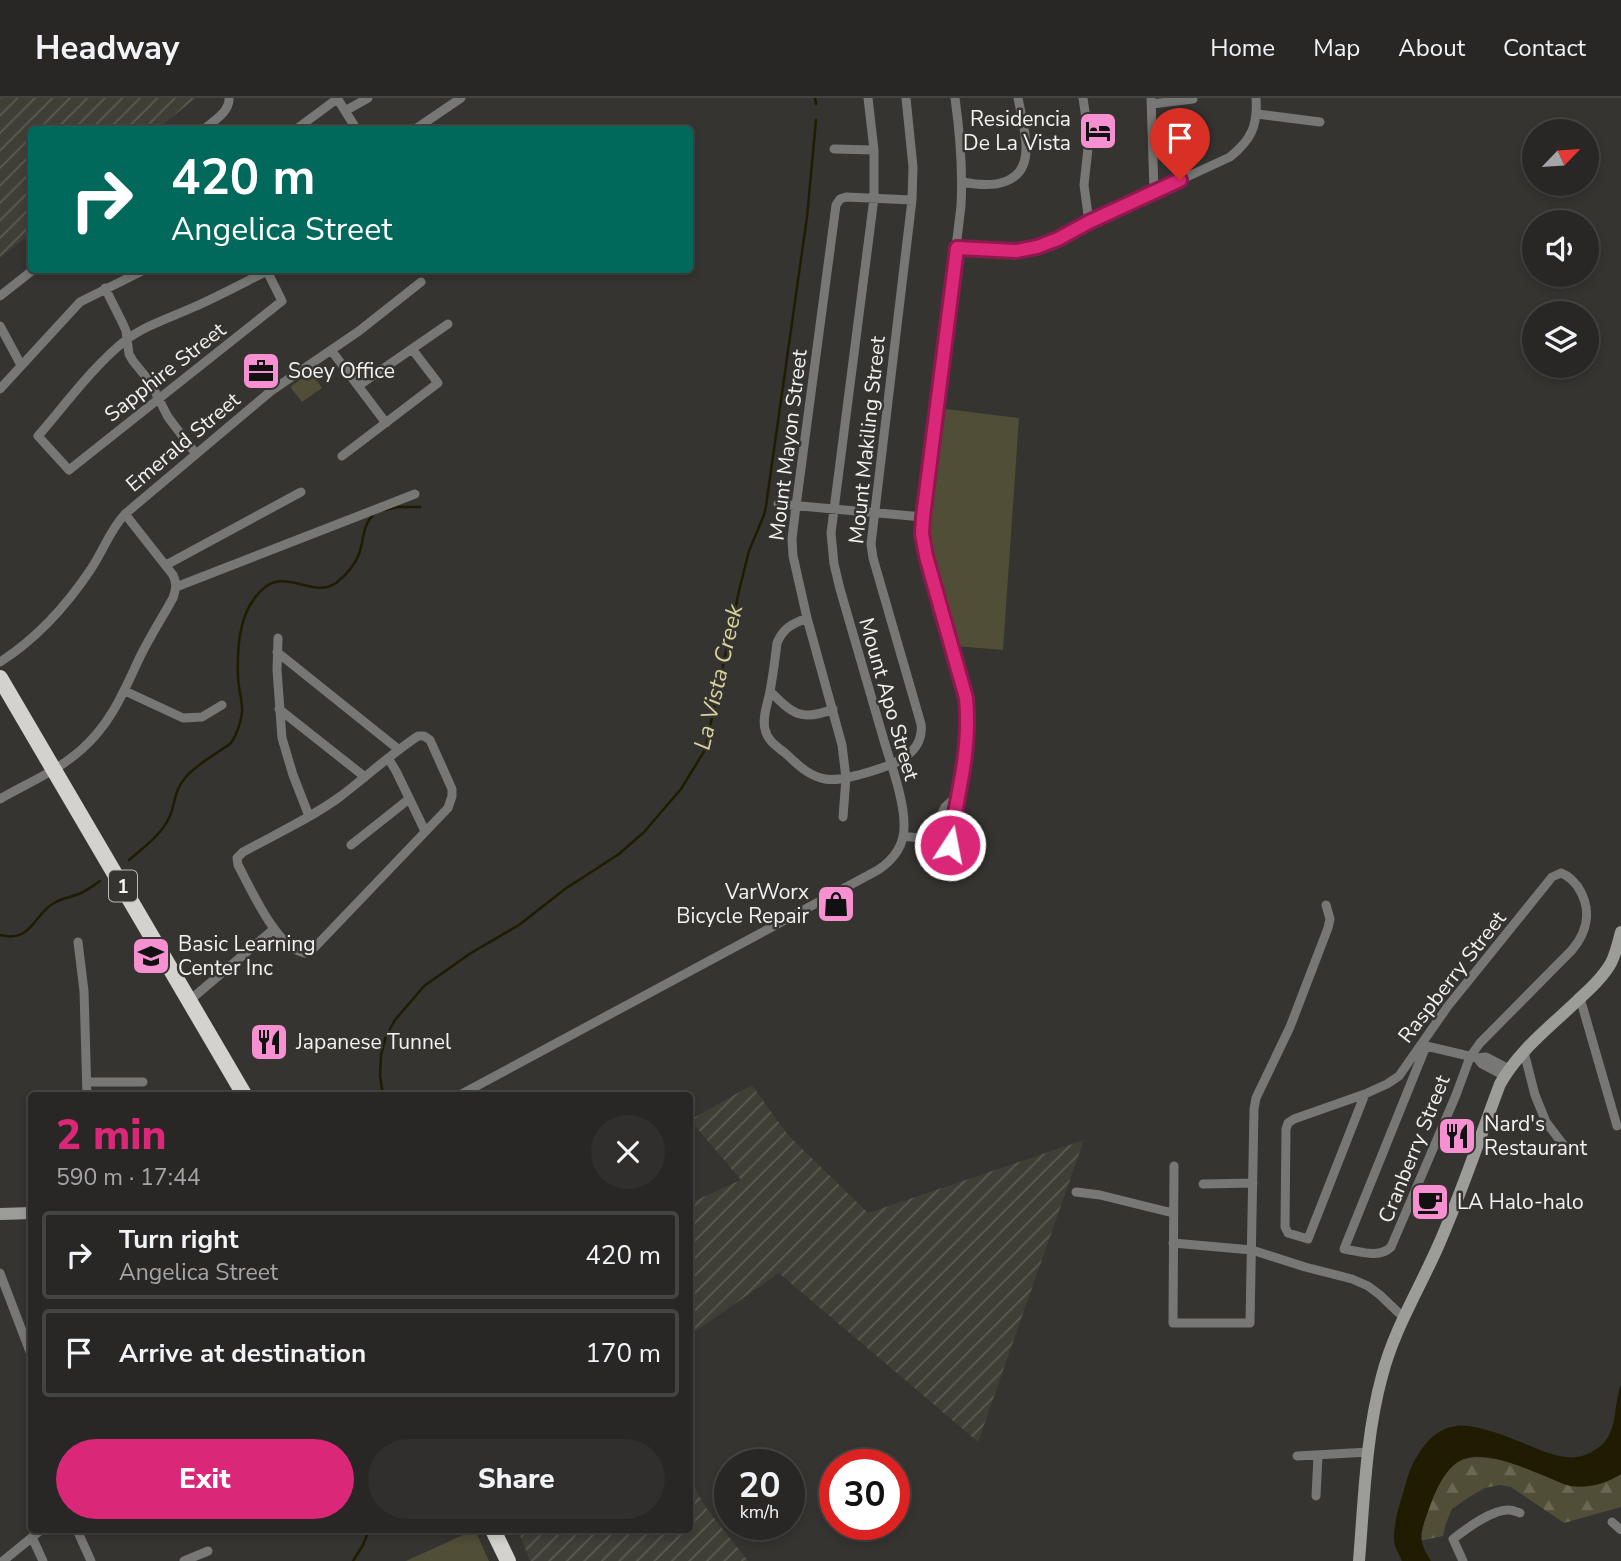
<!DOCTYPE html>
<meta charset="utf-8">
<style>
:root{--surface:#282725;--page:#302f2d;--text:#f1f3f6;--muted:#a5a5a7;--line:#444442;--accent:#db2777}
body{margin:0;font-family:"Nunito Sans",sans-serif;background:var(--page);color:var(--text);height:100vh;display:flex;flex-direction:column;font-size:26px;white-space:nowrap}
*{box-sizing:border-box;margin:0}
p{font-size:23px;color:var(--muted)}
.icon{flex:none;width:38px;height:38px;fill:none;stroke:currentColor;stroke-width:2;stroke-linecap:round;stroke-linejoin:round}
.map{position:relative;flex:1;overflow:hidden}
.details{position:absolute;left:28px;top:994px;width:665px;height:441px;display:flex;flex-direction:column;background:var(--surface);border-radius:7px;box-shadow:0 4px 10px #0003,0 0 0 2px var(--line)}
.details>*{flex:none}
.hud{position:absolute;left:28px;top:28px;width:665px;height:147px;border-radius:7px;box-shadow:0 4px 10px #0003,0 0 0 2px var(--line);background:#00695c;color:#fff;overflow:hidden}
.needle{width:46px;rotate:65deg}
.buttons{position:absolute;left:1522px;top:21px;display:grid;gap:14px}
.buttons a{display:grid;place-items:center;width:77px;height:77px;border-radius:50%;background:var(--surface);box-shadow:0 4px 10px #0003,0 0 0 2px var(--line);font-size:35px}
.speed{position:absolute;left:714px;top:1351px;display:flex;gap:14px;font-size:35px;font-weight:700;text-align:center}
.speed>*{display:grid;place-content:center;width:91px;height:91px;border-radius:50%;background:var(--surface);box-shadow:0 4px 10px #0003,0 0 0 2px var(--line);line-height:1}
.speed small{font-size:18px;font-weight:400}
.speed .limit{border:10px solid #d22;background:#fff;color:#111}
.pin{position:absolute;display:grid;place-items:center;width:60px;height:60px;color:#fff;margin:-72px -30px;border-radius:50% 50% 50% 0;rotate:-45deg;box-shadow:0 0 7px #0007}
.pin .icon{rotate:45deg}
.me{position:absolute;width:77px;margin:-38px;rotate:11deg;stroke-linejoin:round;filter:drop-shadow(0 0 5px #0008)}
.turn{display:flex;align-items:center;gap:24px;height:147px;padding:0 28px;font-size:32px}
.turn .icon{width:91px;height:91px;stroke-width:2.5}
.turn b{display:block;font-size:49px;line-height:60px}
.round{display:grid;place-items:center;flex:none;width:74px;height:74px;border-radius:37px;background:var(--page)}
.headline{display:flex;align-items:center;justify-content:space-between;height:119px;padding:0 28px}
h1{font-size:42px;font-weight:800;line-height:52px;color:var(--accent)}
.action{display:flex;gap:14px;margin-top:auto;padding:14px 28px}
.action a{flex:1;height:80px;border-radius:42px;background:var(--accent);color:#fff;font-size:28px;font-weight:800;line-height:80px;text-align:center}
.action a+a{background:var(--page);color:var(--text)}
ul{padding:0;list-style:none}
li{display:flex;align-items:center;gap:21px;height:88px;margin:0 14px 10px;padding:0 14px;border:4px solid var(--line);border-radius:7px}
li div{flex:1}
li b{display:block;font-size:26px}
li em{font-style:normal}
header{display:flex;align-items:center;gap:42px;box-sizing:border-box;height:98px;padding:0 35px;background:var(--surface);border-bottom:2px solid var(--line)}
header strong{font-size:33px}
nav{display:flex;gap:38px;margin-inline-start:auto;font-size:24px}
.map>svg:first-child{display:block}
</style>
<header>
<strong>Headway</strong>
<nav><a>Home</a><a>Map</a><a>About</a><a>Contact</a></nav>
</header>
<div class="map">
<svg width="1621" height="1463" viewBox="0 0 1621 1463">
<defs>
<pattern id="industrial-furrows" width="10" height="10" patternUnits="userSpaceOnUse" patternTransform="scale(1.75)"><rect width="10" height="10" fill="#403f35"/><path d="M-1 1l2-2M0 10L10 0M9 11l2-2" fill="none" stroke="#5c5b53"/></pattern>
<pattern id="forest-firs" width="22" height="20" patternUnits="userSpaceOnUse" patternTransform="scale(1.75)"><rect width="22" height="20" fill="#504e36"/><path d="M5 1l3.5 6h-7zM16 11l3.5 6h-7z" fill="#6a6853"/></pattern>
</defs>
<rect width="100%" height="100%" fill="#353431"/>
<path fill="url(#industrial-furrows)" d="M0,0H196L157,31L32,32L31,135L0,160Z
M752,987L788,1037L868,1115L1084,1042L978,1344L779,1175L690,1237V1105L741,1082L690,1022Z
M690,1354L694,1388L704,1407L748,1463H530L518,1432H690Z"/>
<path fill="url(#forest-firs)" d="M1475,1359C1484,1360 1493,1360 1502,1362C1546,1373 1576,1406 1621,1376V1409L1564,1425L1511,1389L1499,1387L1485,1390L1469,1399L1452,1411L1446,1425L1443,1438L1420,1443C1424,1421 1438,1376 1458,1363C1462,1361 1470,1360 1475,1359Z"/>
<path fill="#504e36" d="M311,274L322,290L302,304L290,289Z
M946,311L1019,320L1003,552L955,548L930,446L929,427Z
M474,1432H475L489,1463H406Z"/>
<path fill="#201c01" d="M1621,1286V1376C1607,1385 1587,1391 1570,1388C1562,1386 1553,1381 1545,1378C1524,1370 1480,1349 1458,1364C1444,1373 1435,1394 1430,1408C1421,1433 1416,1440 1431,1463H1402C1400,1458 1397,1453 1395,1448C1391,1431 1401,1402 1406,1385C1412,1362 1429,1331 1456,1328C1475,1325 1510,1340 1528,1347C1545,1354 1567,1364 1585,1357C1621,1343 1611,1315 1621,1286Z"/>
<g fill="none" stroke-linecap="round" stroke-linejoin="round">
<path stroke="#201c01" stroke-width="2.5" d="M815,0L816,6
M385,412L398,409H420
M129,762C144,749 161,737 169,720C176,706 173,694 185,680C194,669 206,662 218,654C222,651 228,648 231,645C236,638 241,624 242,615C243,603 238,590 238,578C237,553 239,521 254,501C281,461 309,503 336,485C345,478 355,467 359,456C364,443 362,428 373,417
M0,837C32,845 33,817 54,805C63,800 72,799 81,795C88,792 94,787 100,783
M383,998L380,978L381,957L386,938L395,922L424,888L471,855L519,827L565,791L619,756L644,734L681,691L705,652L739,493L749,453L764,417L766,408L807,119L816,22
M353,1463L363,1447L369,1432"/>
<path stroke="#777775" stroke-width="9" d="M337,0L357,32
M1083,0L1089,41L1084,87L1089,124
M1151,0L1154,93
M1152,6L1193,1
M345,13L368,0
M1257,16L1320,24
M203,32C213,23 230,14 229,0
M295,32L337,1
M414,32L461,0
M834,51L874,52
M963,84C992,90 1027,88 1026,49C1026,33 1021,16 1018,0
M956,150L1016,153L1037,149L1058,141L1089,124L1230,59C1251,42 1258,28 1256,0
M267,173L282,203L69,372L38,338C65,307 94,267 126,242C146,227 172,219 194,209C219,198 243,185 267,173Z
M105,190L123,226L126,233L129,256L133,263L150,284L168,319L196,356
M0,198L33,172
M0,228L21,267
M331,252L386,325
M358,288L448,226
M0,291L80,204L144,172
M342,358L438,285L412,251
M778,406L923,419
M166,467L301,394
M176,489L415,396
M807,520C792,526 783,530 777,545C775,561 773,578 770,593C768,605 762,619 765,631C767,642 776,648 785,655C796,665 808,678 825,681C837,683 850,679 862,676C887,669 925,659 921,626L873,460L871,446L912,102L913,69L906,0
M278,540L277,572L282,640L293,677L309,718
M277,554L398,651
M0,564C36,541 67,507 91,471C103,453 110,432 125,416L271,293L359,233L421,184
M125,593L183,620L202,619L222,607
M770,593C792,616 802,624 833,611
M279,611L365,679
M418,638H424L430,642L452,691V698L448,710L315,849L305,855C277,851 251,791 238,767L237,760L243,754C276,736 311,720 341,698C367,678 391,656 418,638Z
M388,660L396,673L425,733
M0,701C28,685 59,672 82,651C111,625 123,595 139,561C149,540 162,520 173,500C176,491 177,485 173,477L125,416
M843,719L846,680L842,647L807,520L793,458L792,441L796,408L836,107L840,101L846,99L912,102
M926 742a12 12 0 1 1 24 0a12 12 0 1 1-24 0Z
M934,731L945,709L959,696
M948,735C955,721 957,708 959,693C964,660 969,634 966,600L927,458L922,436L923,419L961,108C963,71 960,36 955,0
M903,738L926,741
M351,747L409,701
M78,844L84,893L87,998
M1580,900L1617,1028
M190,902L274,831
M1422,947L1477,960L1486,959L1509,971
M1524,954L1535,997L1546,1024L1565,1049
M1477,960L1482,966L1505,978
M87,984H143
M1365,996L1308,1141L1288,1135L1285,1129L1286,1031L1288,1025L1294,1021L1365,996L1387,986L1399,978L1448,908L1552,779L1561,775C1569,778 1573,783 1578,789C1592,811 1588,833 1572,852L1480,945L1470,959L1456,997L1391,1149C1379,1161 1359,1153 1344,1151L1426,948
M458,998L878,772C893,762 904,749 904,729C905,705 892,669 885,646C870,594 855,543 840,491L834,466L831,435L874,100V52L868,0
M1174,1068L1173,1225H1250L1254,1011L1256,1000L1290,929L1328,830L1330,821L1326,807
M1203,1086L1253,1085
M1076,1094L1100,1097L1173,1115
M1173,1145L1252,1152L1305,1169L1352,1181L1368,1188L1380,1197L1403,1219
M0,1175L32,1259
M1297,1358L1369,1354
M1316,1398L1318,1358
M1612,1424L1621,1432
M77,1432L91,1463
M32,1439L43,1463
M3,1463L41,1432
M184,1463L208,1453
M1463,1463L1453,1441C1466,1431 1492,1411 1509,1412C1513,1412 1517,1414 1520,1415"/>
<path stroke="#9c9c99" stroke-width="12" d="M0,1116L32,1115
M1359,1463C1364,1402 1366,1336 1382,1278C1394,1231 1420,1190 1439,1146C1462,1094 1480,1039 1500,986C1519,952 1551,928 1578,902C1590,891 1603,879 1611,865C1616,855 1618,845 1621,834"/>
<path stroke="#d3d2ce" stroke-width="16" d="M0,580L245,998
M493,1432L508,1463"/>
</g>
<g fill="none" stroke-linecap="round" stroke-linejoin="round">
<defs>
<path id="route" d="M950,747L951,741L948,735C956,719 957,704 960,688C966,658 969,630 966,600L926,458L922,436L923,419L957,150L1016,153L1037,149L1058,141L1089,124L1180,82"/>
</defs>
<use href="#route" stroke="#8e194d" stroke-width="18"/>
<use href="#route" stroke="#db2777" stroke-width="12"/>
</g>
<defs>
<symbol id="hotel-square" viewBox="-11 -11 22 22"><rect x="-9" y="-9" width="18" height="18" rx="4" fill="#f690d0" stroke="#353431"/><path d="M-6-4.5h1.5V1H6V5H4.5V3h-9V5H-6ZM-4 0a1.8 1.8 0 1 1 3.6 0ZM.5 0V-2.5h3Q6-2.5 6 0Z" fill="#111"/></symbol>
<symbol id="office-square" viewBox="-11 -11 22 22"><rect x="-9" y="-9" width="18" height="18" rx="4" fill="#f690d0" stroke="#353431"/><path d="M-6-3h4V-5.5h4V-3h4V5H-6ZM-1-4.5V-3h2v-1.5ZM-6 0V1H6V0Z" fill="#111"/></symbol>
<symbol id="shop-square" viewBox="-11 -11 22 22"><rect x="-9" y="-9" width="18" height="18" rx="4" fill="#f690d0" stroke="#353431"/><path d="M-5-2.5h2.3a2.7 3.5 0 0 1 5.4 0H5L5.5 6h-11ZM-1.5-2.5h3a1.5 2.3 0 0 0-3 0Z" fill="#111"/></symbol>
<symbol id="school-square" viewBox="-11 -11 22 22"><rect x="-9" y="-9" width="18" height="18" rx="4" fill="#f690d0" stroke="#353431"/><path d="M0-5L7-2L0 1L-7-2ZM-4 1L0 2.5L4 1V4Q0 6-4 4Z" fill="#111"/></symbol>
<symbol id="restaurant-square" viewBox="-11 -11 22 22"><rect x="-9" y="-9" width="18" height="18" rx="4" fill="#f690d0" stroke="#353431"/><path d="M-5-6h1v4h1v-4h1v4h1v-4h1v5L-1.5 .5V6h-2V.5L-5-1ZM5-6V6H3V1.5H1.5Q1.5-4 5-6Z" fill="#111"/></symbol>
<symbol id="cafe-square" viewBox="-11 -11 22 22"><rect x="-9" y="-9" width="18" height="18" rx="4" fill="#f690d0" stroke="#353431"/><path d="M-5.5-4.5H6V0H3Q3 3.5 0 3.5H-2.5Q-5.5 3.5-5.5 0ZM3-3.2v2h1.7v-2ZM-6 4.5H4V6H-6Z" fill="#111"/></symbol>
</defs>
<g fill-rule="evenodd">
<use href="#hotel-square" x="1076" y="11" width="44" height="44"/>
<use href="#office-square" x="239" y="251" width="44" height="44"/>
<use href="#shop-square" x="814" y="784" width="44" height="44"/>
<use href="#school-square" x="129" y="836" width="44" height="44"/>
<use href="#restaurant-square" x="247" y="922" width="44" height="44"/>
<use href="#restaurant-square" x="1435" y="1016" width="44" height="44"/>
<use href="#cafe-square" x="1408" y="1082" width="44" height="44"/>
</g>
<g text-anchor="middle" stroke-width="5" stroke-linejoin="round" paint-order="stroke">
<rect fill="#353431" stroke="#bab9b7" stroke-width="2" x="109" y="772.5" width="28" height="31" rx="5"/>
<g font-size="19" font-weight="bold" fill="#f3f2f0">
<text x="123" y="795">1</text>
</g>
<g font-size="21" fill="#f3f2f0" stroke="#353431" text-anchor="start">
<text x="1071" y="28" text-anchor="end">Residencia<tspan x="1071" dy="24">De La Vista</tspan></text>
<text x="288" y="280">Soey Office</text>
<text x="809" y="801" text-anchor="end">VarWorx<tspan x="809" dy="24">Bicycle Repair</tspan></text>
<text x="178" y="853">Basic Learning<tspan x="178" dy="24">Center Inc</tspan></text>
<text x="296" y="951">Japanese Tunnel</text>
<text x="1484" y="1033">Nard's<tspan x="1484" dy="24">Restaurant</tspan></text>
<text x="1457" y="1111">LA Halo-halo</text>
</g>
<g font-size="21" fill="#f3f2f0" stroke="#353431">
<text transform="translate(165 274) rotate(-38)" y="7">Sapphire Street</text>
<text transform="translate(867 342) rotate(-84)" y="7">Mount Makiling Street</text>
<text transform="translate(183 344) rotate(-40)" y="7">Emerald Street</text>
<text transform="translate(788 347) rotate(-83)" y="7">Mount Mayon Street</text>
<text transform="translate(889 601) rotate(74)" y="7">Mount Apo Street</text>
<text transform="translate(1452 879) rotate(-52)" y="7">Raspberry Street</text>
<text transform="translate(1414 1051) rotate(-68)" y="7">Cranberry Street</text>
</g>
<g font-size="23" font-style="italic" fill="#d9d39a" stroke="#353431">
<text transform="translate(718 579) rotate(-77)" y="8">La Vista Creek</text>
</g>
</g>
</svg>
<div class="buttons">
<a><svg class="needle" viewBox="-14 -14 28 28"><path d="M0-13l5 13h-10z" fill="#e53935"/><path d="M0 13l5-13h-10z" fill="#a5a5a7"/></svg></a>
<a><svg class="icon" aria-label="sound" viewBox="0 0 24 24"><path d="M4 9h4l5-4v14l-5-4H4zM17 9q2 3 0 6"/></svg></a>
<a><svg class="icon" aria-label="layers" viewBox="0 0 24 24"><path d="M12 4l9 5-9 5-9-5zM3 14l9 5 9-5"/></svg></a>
</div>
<div class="speed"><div>20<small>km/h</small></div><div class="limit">30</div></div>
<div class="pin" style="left:1180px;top:82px;background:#d93025"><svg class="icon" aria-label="arrive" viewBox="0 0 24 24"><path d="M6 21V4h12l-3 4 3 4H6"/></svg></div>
<svg class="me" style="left:950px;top:747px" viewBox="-20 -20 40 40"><circle r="17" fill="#db2777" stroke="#fff" stroke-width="3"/><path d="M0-11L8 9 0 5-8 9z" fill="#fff"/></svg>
<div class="hud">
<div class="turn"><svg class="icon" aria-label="right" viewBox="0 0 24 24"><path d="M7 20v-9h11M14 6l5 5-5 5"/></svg><div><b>420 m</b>Angelica Street</div></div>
</div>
<section class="details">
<div class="headline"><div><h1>2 min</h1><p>590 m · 17:44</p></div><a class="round"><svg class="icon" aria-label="close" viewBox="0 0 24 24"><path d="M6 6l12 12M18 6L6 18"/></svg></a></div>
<ul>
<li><svg class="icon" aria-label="right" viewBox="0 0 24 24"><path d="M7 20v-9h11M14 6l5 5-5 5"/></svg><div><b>Turn right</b><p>Angelica Street</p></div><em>420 m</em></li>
<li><svg class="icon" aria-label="arrive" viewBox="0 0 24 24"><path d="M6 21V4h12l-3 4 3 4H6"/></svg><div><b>Arrive at destination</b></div><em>170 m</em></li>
</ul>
<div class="action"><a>Exit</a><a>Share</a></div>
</section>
</div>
